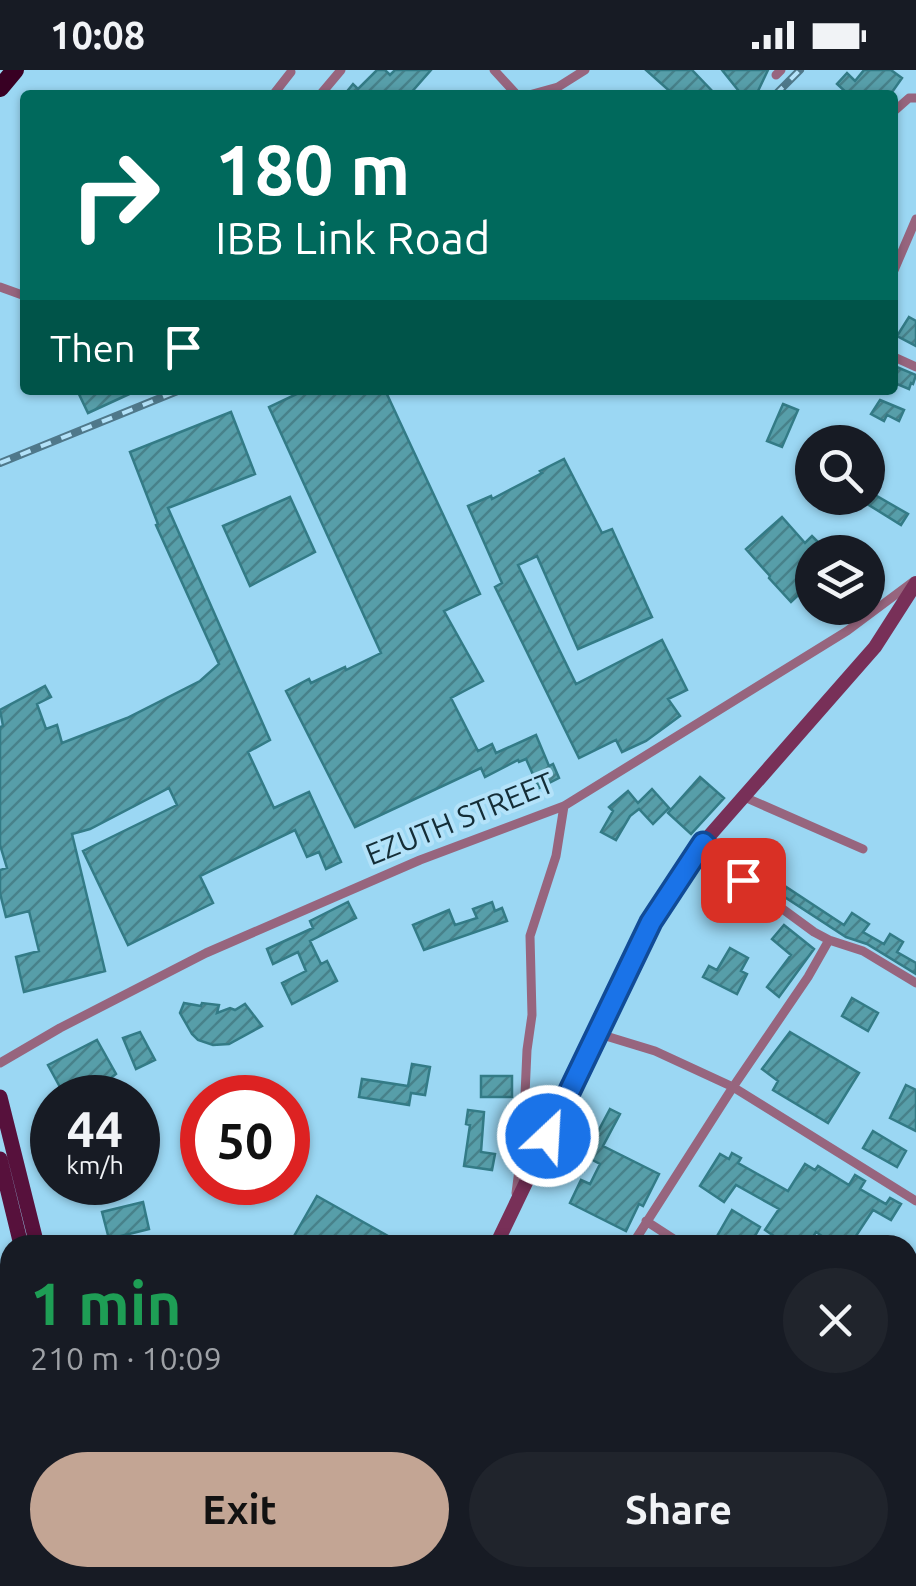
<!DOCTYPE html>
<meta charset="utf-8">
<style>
:root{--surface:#171b24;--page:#20242c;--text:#f1f3f6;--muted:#9ea1a6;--accent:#c3a594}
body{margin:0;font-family:Ubuntu,sans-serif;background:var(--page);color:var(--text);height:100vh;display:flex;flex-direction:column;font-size:38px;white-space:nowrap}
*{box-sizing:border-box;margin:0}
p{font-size:32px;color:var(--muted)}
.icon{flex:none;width:55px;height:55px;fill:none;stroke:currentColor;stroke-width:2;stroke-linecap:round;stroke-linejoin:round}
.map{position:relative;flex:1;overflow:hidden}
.details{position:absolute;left:0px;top:1165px;width:918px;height:352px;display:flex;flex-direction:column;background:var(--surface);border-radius:30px 30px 0 0;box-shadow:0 2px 8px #0004}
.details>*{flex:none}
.top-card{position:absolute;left:20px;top:20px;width:878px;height:305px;border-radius:10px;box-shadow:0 2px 8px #0004;background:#00695c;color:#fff;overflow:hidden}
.tools{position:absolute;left:795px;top:355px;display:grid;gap:20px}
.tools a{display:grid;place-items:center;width:90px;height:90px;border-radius:50%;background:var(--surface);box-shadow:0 2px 8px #0004;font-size:50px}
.speed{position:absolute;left:30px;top:1005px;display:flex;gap:20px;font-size:50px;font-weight:700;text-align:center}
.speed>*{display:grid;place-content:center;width:130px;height:130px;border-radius:50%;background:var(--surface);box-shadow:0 2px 8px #0004;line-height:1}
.speed small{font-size:25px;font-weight:400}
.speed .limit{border:15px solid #d22;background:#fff;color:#111}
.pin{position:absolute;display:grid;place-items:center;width:85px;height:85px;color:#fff;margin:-42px;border-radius:20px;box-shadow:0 5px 15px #0006}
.me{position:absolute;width:110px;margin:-55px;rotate:25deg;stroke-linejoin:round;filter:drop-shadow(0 0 8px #0008)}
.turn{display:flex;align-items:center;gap:35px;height:210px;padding:0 30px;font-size:45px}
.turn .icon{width:130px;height:130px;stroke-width:2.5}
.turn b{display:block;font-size:70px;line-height:85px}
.then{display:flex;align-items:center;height:95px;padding:0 30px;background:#0003;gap:20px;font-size:38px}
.round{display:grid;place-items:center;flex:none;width:105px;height:105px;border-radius:52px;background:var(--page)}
.headline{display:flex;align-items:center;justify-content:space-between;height:170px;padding:0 30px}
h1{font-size:60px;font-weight:700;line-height:75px;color:#1e9e55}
.primary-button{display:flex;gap:20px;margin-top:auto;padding:20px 30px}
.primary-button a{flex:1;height:115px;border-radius:60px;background:var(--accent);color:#111;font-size:40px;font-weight:700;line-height:115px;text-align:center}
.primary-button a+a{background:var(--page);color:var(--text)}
.status{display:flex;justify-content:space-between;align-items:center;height:70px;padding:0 50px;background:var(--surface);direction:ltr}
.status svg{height:28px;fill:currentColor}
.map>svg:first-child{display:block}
</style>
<div class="status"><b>10:08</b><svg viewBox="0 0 49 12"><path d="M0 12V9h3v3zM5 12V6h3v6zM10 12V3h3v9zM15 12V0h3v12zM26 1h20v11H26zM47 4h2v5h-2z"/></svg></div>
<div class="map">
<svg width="916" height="1516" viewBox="0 0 916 1516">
<defs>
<pattern id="building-hatch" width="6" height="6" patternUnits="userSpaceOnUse" patternTransform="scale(2.5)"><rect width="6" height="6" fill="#579ea9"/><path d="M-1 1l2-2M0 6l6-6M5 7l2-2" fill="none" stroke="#47818a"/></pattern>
</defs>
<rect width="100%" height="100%" fill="#9bd7f3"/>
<path fill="#86cae8" d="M0,1328L10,1332V1508H76L79,1516H0Z"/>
<path fill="url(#building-hatch)" stroke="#337b86" stroke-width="2.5" d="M377,0H385L390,5L395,0H431L409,25H344L353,14L358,19Z
M646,0H692L716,25H674Z
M722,0H768L758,21L751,25H742Z
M864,0H891L902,8L890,25H849L837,14L847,3L855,11Z
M909,247L916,251V276L897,266Z
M892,295L916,305L913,314L911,313L909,319L892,312Z
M77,320H138L88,343Z
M305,320H385L480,524L444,541L483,611L451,628L478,681L492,674L496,683L536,665L549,696L553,694L559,708L539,718L526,689L519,692L518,690L485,707L481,698L355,757L286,621L309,609L311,613L345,597L346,600L381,583L269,337Z
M880,330L904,340L899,351L887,345L884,351L871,344Z
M783,334L798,340L782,377L767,371Z
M231,342L255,404L168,438L270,670L248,682L274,738L309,722L341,792L326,799L319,782L307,787L295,760L200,806L213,833L128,875L83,781L177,735L169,718L90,759L72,764L105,901L24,922L16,887L39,881L29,841L6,847L0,823V800L7,798L0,775V657L3,656L0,640L45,616L51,627L37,634L46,659L57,655L62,673L127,648L200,611L219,594L156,455L158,454L130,382Z
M564,389L602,463L612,459L652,547L578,579L537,486L518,495L576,614L662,570L687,620L668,629L680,646L646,671L622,682L616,670L579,688L495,517L502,513L468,436L491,426L492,429L542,403L540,401Z
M870,422L908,444L901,455L864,432Z
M290,427L315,482L250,516L223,456Z
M782,447L805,473L812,466L828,482H812V512L791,532L769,508L770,506L746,479Z
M700,707L724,728L691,764L668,743Z
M652,719L669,738L653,754L639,739L630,746L616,770L601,762L613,741L609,737L628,721L638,733Z
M753,795L844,855L852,843L869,854L863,862L884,874L890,864L903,872L897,882L916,893V904L867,874L846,867L748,803Z
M348,832L356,848L310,871L321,894L327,891L337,911L292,934L282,913L306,901L298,882L273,894L267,879L313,858L310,851Z
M492,832L495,841L502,838L507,851L424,880L413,855L449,840L455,855L477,848L473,839Z
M784,855L814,879L779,927L767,917L791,885L772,869Z
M730,878L748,888L741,901L747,904L737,924L703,907L709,896L717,900Z
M852,928L878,943L868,961L842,946Z
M184,933L201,936L202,933L219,935L217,943L230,938L235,940L245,934L262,956L229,974L213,975L198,970L192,964L180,943Z
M140,962L155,990L136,999L123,968Z
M790,962L859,1003L828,1053L773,1020L778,1011L762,999Z
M97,970L116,1004L112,1007L116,1014L93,1028H66L48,995Z
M412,994L430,997L425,1025L411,1023L409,1035L359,1027L362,1009L408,1016Z
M481,1006H512V1027H481Z
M906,1015L916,1020V1061L890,1048Z
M610,1039L620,1044L603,1076L659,1104L643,1136L639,1134L626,1161L570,1133L581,1110L590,1114L600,1094L585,1086Z
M468,1040L484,1042L481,1082L495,1084L492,1100L464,1096L470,1055L466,1054Z
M873,1061L906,1081L897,1097L863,1078Z
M732,1083L741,1088L738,1093L788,1121L805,1094L815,1100L818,1096L849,1115L855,1105L865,1111L860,1119L886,1134L890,1128L901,1134L891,1150L873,1140L850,1175H835L816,1162L808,1175H787L765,1160L779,1139L736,1115L724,1132L700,1116L720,1084L729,1089Z
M317,1126L404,1175H289Z
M143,1132L149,1159L109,1169L102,1142Z
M732,1140L760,1157L750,1175H712Z"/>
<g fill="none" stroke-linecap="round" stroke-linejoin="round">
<path stroke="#97657e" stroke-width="9" d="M494,0L517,25
M776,5L781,0
M273,25L291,2
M320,25L341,0
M529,25L558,17L585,0
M892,43L909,28H916
M892,205L916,149
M0,217L25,226
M892,286L916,297
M742,726L863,779
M703,773L743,810L814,862L829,870L863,881L916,913
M596,963L655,981L733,1017L808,907L829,870
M0,993L60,958L206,883L420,790L564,736L847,561L914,511
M516,1123L523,1069L527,980L532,945L530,866L556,786L564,736
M646,1151L683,1175
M632,1175L733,1017L916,1131
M908,1301L916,1287
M589,1516L593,1508
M826,1516L829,1508"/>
<path stroke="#783058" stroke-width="14" d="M496,1175L651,852L703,773L875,577L916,513
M338,1516L341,1508"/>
<path stroke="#57113c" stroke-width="15" d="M0,1027L37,1175
M0,1089L21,1175
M102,1508L104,1516
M119,1508L121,1516"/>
<path stroke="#380023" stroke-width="18" d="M0,18L15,0"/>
<defs>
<path id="rail" d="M775,25L800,0
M0,393L180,320"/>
</defs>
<use href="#rail" stroke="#4f788a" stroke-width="8"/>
<use href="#rail" stroke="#b3e2f9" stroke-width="4" stroke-dasharray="11" stroke-linecap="butt"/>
</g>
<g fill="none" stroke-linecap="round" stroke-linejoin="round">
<defs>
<path id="route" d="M548,1066L651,852L703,773L743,810"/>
</defs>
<use href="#route" stroke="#114b97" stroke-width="25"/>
<use href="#route" stroke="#1a73e8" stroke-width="18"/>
</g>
<g text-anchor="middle" stroke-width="8" stroke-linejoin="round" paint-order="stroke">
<g font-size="30" fill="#142d37" stroke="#b3e2f9">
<text transform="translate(460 749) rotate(-22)" y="10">EZUTH STREET</text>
</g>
</g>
</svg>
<div class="tools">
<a><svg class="icon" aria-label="search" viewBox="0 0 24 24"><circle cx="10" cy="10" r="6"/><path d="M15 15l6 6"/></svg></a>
<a><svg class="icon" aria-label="layers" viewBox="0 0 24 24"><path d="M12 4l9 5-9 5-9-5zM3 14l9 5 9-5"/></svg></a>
</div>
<div class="speed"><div>44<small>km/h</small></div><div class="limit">50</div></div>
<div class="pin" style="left:743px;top:810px;background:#d93025"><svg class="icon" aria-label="arrive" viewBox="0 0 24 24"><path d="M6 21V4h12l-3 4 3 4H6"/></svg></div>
<svg class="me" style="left:548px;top:1066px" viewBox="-20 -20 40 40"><circle r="17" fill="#1a73e8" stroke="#fff" stroke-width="3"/><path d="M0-11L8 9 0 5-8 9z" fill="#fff"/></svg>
<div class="top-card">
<div class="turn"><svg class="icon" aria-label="right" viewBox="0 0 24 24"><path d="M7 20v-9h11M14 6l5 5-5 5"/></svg><div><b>180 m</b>IBB Link Road</div></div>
<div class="then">Then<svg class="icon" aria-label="arrive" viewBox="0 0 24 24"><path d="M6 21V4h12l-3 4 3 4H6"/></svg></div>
</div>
<section class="details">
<div class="headline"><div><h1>1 min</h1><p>210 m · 10:09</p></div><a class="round"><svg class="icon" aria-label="close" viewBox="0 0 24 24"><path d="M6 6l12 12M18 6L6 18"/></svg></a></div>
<div class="primary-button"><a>Exit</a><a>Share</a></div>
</section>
</div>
